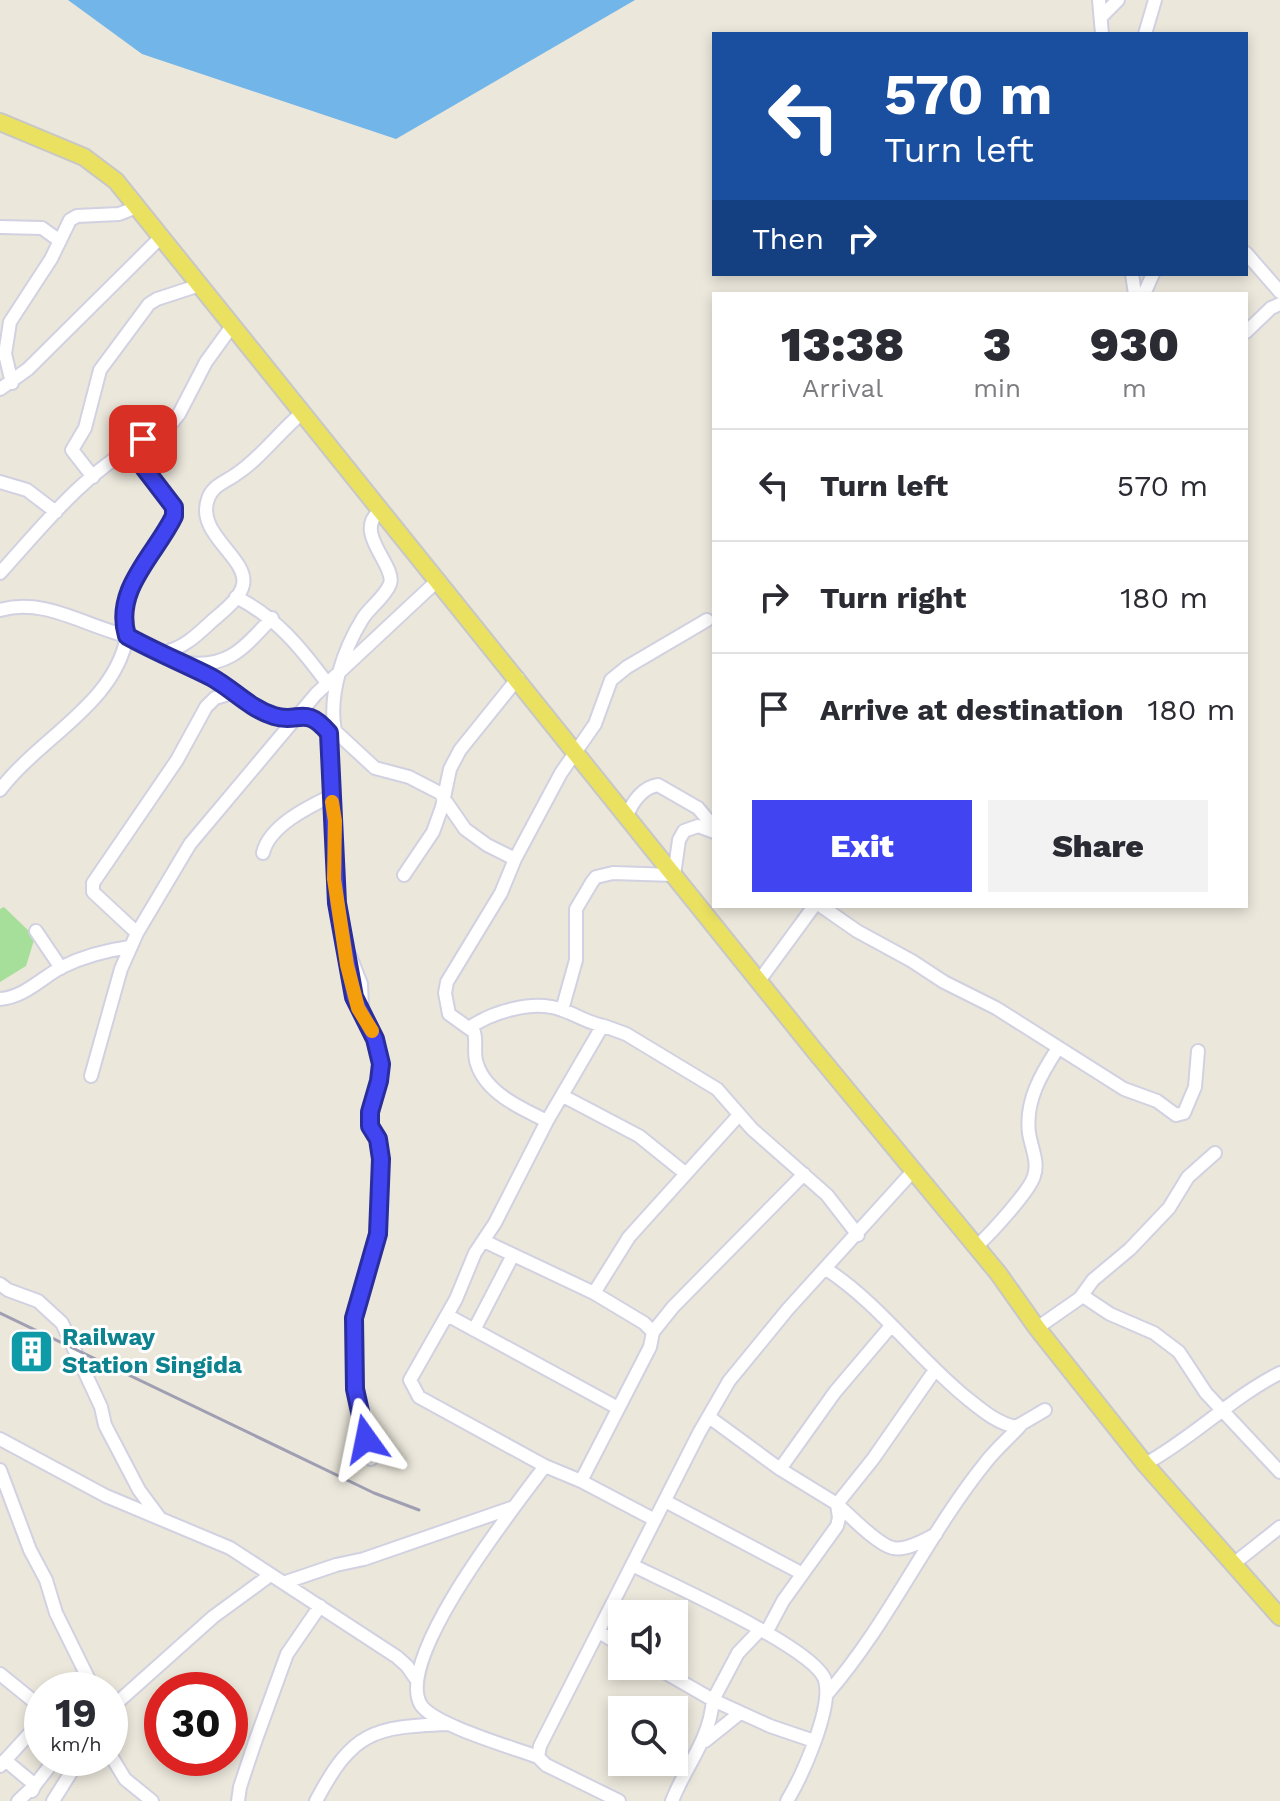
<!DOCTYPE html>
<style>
:root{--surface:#fff;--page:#f2f2f3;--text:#2b2b33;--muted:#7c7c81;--line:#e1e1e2;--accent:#4145f1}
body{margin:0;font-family:"Work Sans",sans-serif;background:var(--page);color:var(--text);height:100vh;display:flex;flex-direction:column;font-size:30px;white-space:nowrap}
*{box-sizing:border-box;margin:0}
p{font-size:26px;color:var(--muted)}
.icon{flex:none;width:44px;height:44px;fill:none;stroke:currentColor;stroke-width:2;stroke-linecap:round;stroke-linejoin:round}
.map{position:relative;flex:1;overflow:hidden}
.sheet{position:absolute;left:712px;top:292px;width:536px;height:616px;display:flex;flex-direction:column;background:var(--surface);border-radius:0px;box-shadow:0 4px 12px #0003}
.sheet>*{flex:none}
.banner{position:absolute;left:712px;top:32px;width:536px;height:244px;border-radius:0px;box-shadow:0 4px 12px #0003;background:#1a4fa0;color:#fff;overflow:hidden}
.controls{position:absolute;left:608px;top:1600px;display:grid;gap:16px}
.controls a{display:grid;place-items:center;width:80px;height:80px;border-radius:0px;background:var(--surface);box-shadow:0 4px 12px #0003;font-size:40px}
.speed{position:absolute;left:24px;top:1672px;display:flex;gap:16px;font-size:40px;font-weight:700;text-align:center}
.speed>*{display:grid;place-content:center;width:104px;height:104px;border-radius:50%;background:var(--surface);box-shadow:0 4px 12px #0003;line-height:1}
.speed small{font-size:20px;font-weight:400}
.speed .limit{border:12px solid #d22;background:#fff;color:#111}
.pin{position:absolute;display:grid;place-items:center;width:68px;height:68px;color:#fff;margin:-34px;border-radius:16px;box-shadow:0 4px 12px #0006}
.me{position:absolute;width:88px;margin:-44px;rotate:348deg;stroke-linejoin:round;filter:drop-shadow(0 0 6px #0008)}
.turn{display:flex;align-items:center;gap:28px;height:168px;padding:0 40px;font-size:36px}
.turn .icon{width:104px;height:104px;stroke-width:2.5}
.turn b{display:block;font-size:56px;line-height:68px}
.then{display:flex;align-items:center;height:76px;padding:0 40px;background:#0003;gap:16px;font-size:30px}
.eta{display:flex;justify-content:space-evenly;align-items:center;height:136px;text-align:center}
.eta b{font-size:48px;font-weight:800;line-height:56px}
.action{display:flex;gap:16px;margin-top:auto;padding:16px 40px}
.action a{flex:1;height:92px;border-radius:0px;background:var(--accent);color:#fff;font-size:32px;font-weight:800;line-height:92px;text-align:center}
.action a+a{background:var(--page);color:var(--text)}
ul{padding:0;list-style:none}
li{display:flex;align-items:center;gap:24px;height:112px;padding:0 40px;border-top:2px solid var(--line)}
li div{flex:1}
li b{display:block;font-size:30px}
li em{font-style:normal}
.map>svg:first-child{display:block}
</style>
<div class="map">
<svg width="1280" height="1801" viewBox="0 0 1280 1801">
<rect width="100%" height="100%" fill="#ebe7db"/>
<path fill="#a6df9a" d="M4,907L35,937L26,966L0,982V909Z"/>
<path fill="#72b5e9" d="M68,0H635L396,139L142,54Z"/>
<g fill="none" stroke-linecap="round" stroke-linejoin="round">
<defs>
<path id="minor" d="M1099,0L1102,34
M1101,17L1118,0
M1145,34L1155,0
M0,227L42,228L60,241
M1246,253L1280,292
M1132,274L1135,294
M1144,294L1153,274
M232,326L206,362L179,414L171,424L143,439L137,445L138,460L174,507V516C156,553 114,589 127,636C154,651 183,663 210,677C232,689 249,708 274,716C299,724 306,704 329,733L337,903L354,997L375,1039L381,1064L379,1081L370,1112V1126L378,1139L381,1159L378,1234L354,1318L355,1389L371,1459
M1246,332L1271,308L1280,304
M12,383L5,354L10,322L51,259L70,220L77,216L119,214L137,207
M0,389L28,369L161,237
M93,477L72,450L85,428L100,370L149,304L157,299L200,285
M0,482L27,490L56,512
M380,511C352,532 397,566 390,584C385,597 370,607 363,618C343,650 328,695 335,731L375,768L409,777L440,793L465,829L487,845L515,859
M0,573C41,528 83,474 137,445
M236,597C276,617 301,648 327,683
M0,610C44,597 85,626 127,636C115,704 39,738 0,790
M161,653C182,649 195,637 211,622C221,613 240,599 243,585C249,558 195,534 208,499C212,486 225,482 235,475C260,459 279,432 302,413
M188,663C230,668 245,646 272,618
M627,816C632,802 643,787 658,785L698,808L714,827
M263,853C269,826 308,807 331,796
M404,875L433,832L442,807L450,769L460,750L518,678
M821,906L857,931L912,961L944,982L996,1008L1124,1089L1157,1101L1176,1115L1184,1113L1195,1087L1198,1051
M36,931L61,968
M137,933L93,892V883L177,760L206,707L215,698L232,693
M350,956L361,984L362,1008
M759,981L814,906
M0,999C25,997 41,978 62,967C82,957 108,950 130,947
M562,1010L576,960V909L592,882L596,877L613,873L674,875L679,840L684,831L698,826L714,832
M469,1028C492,1012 534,999 562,1010C577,1015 588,1023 604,1026
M91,1076L121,969L137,933L190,844L316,694L437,581
M563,1096L639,1136L685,1173
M547,1121C522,1109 486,1093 477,1064C473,1054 477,1043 474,1032L449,1014L445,993L447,982L501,893L515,859L561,773L595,724L611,680L627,667L707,620
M484,1241L594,1293L644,1323L653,1332L650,1347L581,1481
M976,1247C989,1235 1030,1191 1034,1176C1039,1162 1031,1147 1029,1133C1025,1101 1041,1074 1058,1048
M826,1269C880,1304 918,1359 968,1399C983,1411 997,1423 1016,1427L1045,1410
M0,1284L8,1290L38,1301L62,1323L101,1407L105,1425L139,1490L159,1517
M594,1293L629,1237L739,1115
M1083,1296L1110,1314L1154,1333L1179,1352L1206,1393L1280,1472
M447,1315L618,1408
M1037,1328L1080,1298L1093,1280L1130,1249L1169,1208L1188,1177L1215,1153
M474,1330L513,1255
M653,1332L673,1307L804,1174
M935,1370L873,1459L837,1504C849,1515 878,1545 893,1548C906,1551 925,1540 936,1534
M709,1417L780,1469L837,1504L839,1518L837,1526L783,1601L766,1633
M0,1439L106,1496L230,1548L397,1657L407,1666L416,1679
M1145,1464C1193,1438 1232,1397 1280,1373
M780,1469L835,1392L891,1326
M0,1470L30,1550L46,1580L56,1613L94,1690
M665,1501L801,1573
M655,1520L581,1481L545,1466L419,1397L410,1380L456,1299L475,1253L495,1223L547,1121L600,1030L604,1026L626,1034L717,1089L752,1129L827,1195L858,1235
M632,1565C668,1583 815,1648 825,1680C833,1708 802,1776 787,1801
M1232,1565L1280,1527
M286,1582L336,1565L364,1559L514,1507
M760,1630L738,1653L713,1700L770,1726L814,1741
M599,1632L622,1646
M654,1666L713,1700C709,1742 687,1763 672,1801
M0,1674L42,1708
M827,1694C889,1623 927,1535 986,1462C996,1449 1009,1438 1020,1426
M110,1709L213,1617L269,1576
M705,1741L740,1713
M110,1754L125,1779L152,1801
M538,1757C514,1748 434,1725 421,1705C393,1659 516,1505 545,1466
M5,1760L35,1785L32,1791
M0,1766L42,1720
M18,1801L35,1785L56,1758
M53,1801L80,1758
M238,1801L240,1787L255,1742L287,1654L320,1606
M316,1801C353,1731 373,1727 448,1724
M619,1801L546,1765L538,1757L540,1746L699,1433L729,1381L788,1309L914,1170"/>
<path id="major" d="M0,122L84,157L116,181L814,1050L998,1273L1037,1328L1145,1464L1280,1617"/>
</defs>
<use href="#minor" stroke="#d1d1e1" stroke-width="16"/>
<use href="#major" stroke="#c7c7c7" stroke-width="20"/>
<use href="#minor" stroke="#fff" stroke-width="12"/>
<use href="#major" stroke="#eae161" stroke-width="16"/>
<path stroke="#9f9eb2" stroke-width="3" d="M0,1313L374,1493L419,1510"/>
</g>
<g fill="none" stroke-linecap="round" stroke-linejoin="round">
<defs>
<path id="route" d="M143,439L136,453L138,460L174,507V516C156,554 113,589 127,636C154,651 183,663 211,677C233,689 249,708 274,716C299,724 305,704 329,733L337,903L354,997L375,1039L381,1064L379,1081L370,1112V1126L378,1139L381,1159L378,1234L354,1318L355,1389L366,1439"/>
</defs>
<use href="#route" stroke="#2a2d9d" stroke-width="20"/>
<use href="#route" stroke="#4145f1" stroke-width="14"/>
<path stroke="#f59e0b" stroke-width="14" d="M332,802L335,821L334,879L347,965L358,1008L372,1031"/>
</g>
<defs>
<symbol id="building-square" viewBox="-11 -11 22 22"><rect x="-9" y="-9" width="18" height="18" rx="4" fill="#0f9aa8" stroke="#fff"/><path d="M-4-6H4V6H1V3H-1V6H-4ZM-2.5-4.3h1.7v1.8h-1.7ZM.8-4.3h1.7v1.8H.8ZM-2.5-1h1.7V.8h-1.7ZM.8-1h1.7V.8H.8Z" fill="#fff"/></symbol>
</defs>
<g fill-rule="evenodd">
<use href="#building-square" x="6" y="1326" width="51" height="51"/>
</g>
<g text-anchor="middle" stroke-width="6" stroke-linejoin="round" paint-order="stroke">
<g font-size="24" font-weight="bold" fill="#0d838f" stroke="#fff" text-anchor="start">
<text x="62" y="1345">Railway<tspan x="62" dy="28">Station Singida</tspan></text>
</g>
</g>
</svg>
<div class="controls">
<a><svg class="icon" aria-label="sound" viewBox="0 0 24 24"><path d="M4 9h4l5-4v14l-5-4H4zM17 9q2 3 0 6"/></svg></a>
<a><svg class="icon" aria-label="search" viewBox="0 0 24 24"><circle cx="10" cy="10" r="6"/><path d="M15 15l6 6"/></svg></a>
</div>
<div class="speed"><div>19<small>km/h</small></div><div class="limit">30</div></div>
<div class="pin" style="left:143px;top:439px;background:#d93025"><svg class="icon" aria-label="arrive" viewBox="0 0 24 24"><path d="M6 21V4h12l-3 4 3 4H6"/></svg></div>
<svg class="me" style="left:366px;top:1439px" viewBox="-20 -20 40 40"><path d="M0-17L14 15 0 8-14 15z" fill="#4145f1" stroke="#fff" stroke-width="4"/></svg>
<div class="banner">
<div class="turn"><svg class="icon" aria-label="left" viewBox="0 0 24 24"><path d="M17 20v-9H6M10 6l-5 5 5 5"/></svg><div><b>570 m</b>Turn left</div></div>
<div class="then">Then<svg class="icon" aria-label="right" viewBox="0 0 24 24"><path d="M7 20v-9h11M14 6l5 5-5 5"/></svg></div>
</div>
<section class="sheet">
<div class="eta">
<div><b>13:38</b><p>Arrival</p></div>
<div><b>3</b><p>min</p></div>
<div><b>930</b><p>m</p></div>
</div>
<ul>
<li><svg class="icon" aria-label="left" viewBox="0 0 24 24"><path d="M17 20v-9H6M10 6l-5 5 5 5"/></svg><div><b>Turn left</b></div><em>570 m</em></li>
<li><svg class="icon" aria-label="right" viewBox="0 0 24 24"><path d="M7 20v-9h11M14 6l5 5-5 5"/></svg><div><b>Turn right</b></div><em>180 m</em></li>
<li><svg class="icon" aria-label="arrive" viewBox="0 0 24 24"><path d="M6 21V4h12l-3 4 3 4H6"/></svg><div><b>Arrive at destination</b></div><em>180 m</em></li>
</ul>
<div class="action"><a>Exit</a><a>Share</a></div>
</section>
</div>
